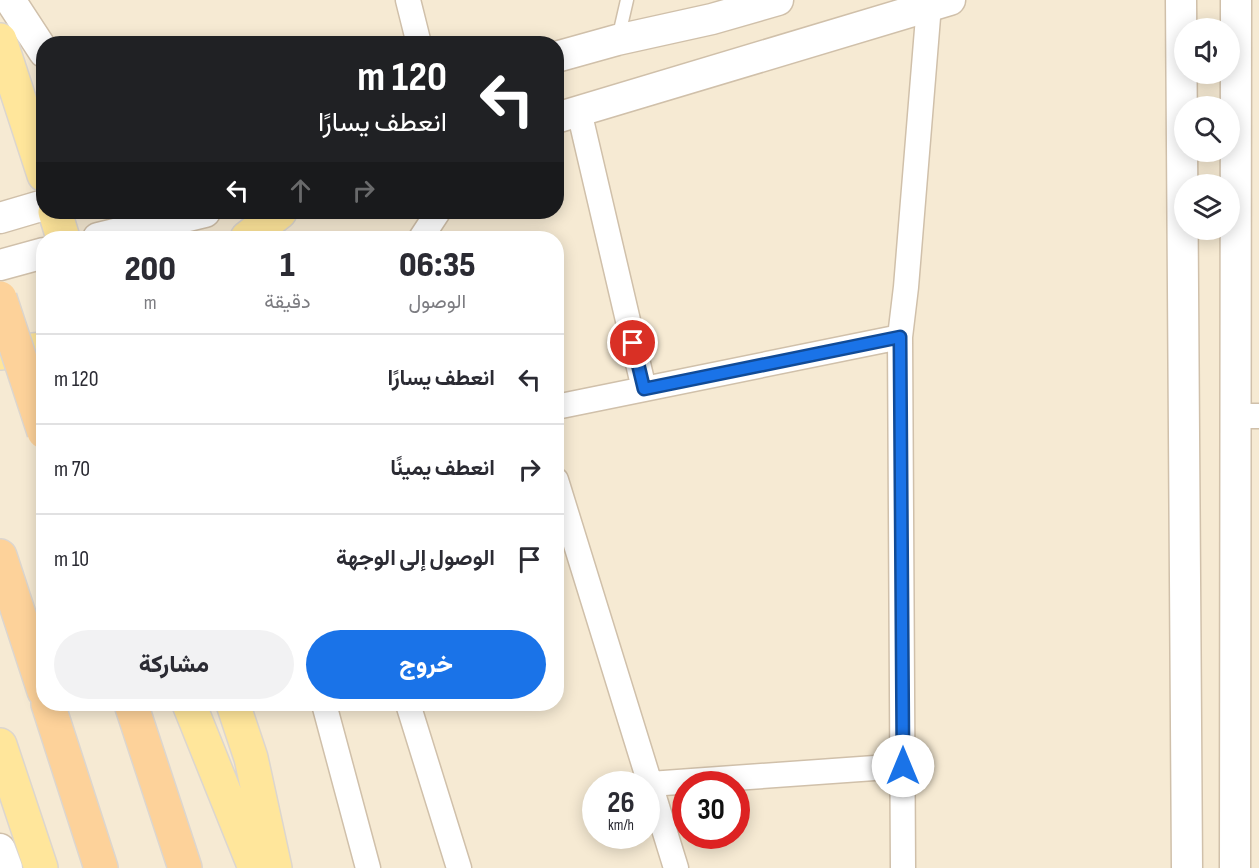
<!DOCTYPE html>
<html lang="ar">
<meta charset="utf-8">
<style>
:root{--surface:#fff;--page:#f2f2f3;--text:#2b2b33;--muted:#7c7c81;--line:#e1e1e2;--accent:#1a73e8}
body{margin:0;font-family:"Sofia Sans Condensed",Vazirmatn,sans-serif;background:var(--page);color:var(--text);direction:rtl;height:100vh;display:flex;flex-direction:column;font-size:22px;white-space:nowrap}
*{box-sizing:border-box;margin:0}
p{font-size:20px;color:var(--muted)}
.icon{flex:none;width:33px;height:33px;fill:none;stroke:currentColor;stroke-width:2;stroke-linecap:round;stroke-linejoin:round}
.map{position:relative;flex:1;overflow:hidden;direction:ltr}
.details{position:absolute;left:36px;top:231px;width:528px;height:480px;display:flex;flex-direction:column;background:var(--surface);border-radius:24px;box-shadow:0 3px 15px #0003;direction:rtl}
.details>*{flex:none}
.top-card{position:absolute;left:36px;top:36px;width:528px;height:183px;border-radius:24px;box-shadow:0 3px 15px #0003;direction:rtl;background:#202124;color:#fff;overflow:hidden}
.fabs{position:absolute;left:1174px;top:18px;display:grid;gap:12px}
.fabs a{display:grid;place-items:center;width:66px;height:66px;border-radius:50%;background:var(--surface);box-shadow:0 3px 15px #0003;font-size:30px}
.speed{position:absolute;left:582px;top:771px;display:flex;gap:12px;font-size:30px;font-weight:700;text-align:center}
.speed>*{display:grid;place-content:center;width:78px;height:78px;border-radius:50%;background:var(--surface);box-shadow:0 3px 15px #0003;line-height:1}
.speed small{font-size:15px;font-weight:400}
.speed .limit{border:9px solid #d22;background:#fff;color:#111}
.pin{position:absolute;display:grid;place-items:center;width:51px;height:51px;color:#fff;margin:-26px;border:3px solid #fff;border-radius:50%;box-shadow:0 2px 6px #0007}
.me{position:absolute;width:66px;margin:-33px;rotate:0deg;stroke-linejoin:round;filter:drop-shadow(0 0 4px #0008)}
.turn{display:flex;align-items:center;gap:21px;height:126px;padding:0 18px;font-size:27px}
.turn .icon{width:78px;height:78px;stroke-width:2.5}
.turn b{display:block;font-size:42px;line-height:51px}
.lanes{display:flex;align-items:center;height:57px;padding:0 18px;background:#0003;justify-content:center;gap:30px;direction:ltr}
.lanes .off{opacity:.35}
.eta{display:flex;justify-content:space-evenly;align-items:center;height:102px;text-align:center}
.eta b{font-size:36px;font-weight:800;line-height:42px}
.button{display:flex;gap:12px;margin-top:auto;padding:12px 18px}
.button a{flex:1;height:69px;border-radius:36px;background:var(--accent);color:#fff;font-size:24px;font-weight:800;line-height:69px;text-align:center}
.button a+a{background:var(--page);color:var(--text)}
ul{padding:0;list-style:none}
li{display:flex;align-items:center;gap:18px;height:90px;padding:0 18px;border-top:2px solid var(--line)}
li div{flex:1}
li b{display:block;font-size:22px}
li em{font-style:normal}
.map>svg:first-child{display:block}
</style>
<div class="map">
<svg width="1259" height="868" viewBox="0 0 1259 868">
<rect width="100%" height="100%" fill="#fef7e5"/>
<path fill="#f6ead3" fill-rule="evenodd" d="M0,0H1259V868H0ZM1185,28H1230V74H1185ZM44,44H556V212H44ZM1185,106H1230V152H1185ZM1185,184H1230V230H1185ZM44,238H556V704H44ZM596,784H646V836H596ZM686,784H736V836H686Z"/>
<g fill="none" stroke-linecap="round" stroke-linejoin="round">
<defs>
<path id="service" d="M618,39L627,0"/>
<path id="minor" d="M408,0L419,44
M579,111L644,389
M421,238L438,212
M556,407L900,337
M1235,416H1259
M556,480L676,868
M324,704L368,868
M408,704L459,868
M650,784L903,766
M903,868L900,337L906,287L929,5"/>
<path id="tertiary" d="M10,0L44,52
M1181,0L1187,868
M556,57L617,40L712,19L778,0
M556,118L950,0
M0,218L44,205
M98,238L205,212
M0,265L44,253
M0,849L7,868
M1235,868L1236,0"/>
<path id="primary" d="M0,40L44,175
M55,212L63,238
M247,238L280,212
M0,353L44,349
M189,704L255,868
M233,704L251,758L275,868
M0,745L41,868"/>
<path id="trunk" d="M0,556L44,691
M48,704L101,868
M131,704L185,868"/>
</defs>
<use href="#service" stroke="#d0c0aa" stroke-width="15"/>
<use href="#minor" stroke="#d0c0aa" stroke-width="27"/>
<use href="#tertiary" stroke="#d0c0aa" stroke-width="33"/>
<use href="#primary" stroke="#dcd6cf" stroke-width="36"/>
<use href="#trunk" stroke="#dcd6cf" stroke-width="36"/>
<use href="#service" stroke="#fff" stroke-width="12"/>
<use href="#minor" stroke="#fff" stroke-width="24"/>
<use href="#tertiary" stroke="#fff" stroke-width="30"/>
<use href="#primary" stroke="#ffe69b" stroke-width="33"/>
<use href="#trunk" stroke="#fdd29a" stroke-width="33"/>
<defs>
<path id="trunk-bridge" d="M0,298L44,432"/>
</defs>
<use href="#trunk-bridge" stroke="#dcd6cf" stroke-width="36" stroke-linecap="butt"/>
<use href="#trunk-bridge" stroke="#fdd29a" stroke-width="33"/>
</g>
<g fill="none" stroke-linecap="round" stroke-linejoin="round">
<defs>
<path id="route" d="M633,343L644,389L900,337L903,766"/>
</defs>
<use href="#route" stroke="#114b97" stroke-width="15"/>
<use href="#route" stroke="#1a73e8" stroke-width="10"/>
</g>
</svg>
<div class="fabs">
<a><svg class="icon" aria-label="sound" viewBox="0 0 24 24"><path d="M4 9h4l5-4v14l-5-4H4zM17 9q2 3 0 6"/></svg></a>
<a><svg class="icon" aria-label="search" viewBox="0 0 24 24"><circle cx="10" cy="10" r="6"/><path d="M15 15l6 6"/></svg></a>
<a><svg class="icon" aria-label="layers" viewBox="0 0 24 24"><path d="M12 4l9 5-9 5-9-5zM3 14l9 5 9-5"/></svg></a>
</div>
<div class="speed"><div>26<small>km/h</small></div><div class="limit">30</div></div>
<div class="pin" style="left:633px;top:343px;background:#d93025"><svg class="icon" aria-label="arrive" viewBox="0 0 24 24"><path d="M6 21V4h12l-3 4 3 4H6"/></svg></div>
<svg class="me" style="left:903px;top:766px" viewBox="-20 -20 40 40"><circle r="19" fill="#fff"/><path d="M0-13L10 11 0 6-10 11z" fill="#1a73e8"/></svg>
<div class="top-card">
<div class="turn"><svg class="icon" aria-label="left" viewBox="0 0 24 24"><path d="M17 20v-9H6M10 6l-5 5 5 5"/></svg><div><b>120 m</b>انعطف يسارًا</div></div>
<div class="lanes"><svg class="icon" aria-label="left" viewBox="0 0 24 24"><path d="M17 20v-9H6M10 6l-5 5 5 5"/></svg><svg class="icon off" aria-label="ahead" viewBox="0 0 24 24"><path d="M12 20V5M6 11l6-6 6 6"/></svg><svg class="icon off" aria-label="right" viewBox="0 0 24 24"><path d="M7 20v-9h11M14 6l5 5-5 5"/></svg></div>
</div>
<section class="details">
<div class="eta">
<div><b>06:35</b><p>الوصول</p></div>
<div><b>1</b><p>دقيقة</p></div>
<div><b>200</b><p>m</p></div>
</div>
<ul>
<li><svg class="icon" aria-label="left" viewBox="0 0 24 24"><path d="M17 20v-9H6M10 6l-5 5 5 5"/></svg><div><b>انعطف يسارًا</b></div><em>120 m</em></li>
<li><svg class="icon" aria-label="right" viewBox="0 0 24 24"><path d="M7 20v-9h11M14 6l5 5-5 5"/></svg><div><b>انعطف يمينًا</b></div><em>70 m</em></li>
<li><svg class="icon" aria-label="arrive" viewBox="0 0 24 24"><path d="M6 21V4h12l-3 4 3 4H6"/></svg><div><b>الوصول إلى الوجهة</b></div><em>10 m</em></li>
</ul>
<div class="button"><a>خروج</a><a>مشاركة</a></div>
</section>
</div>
